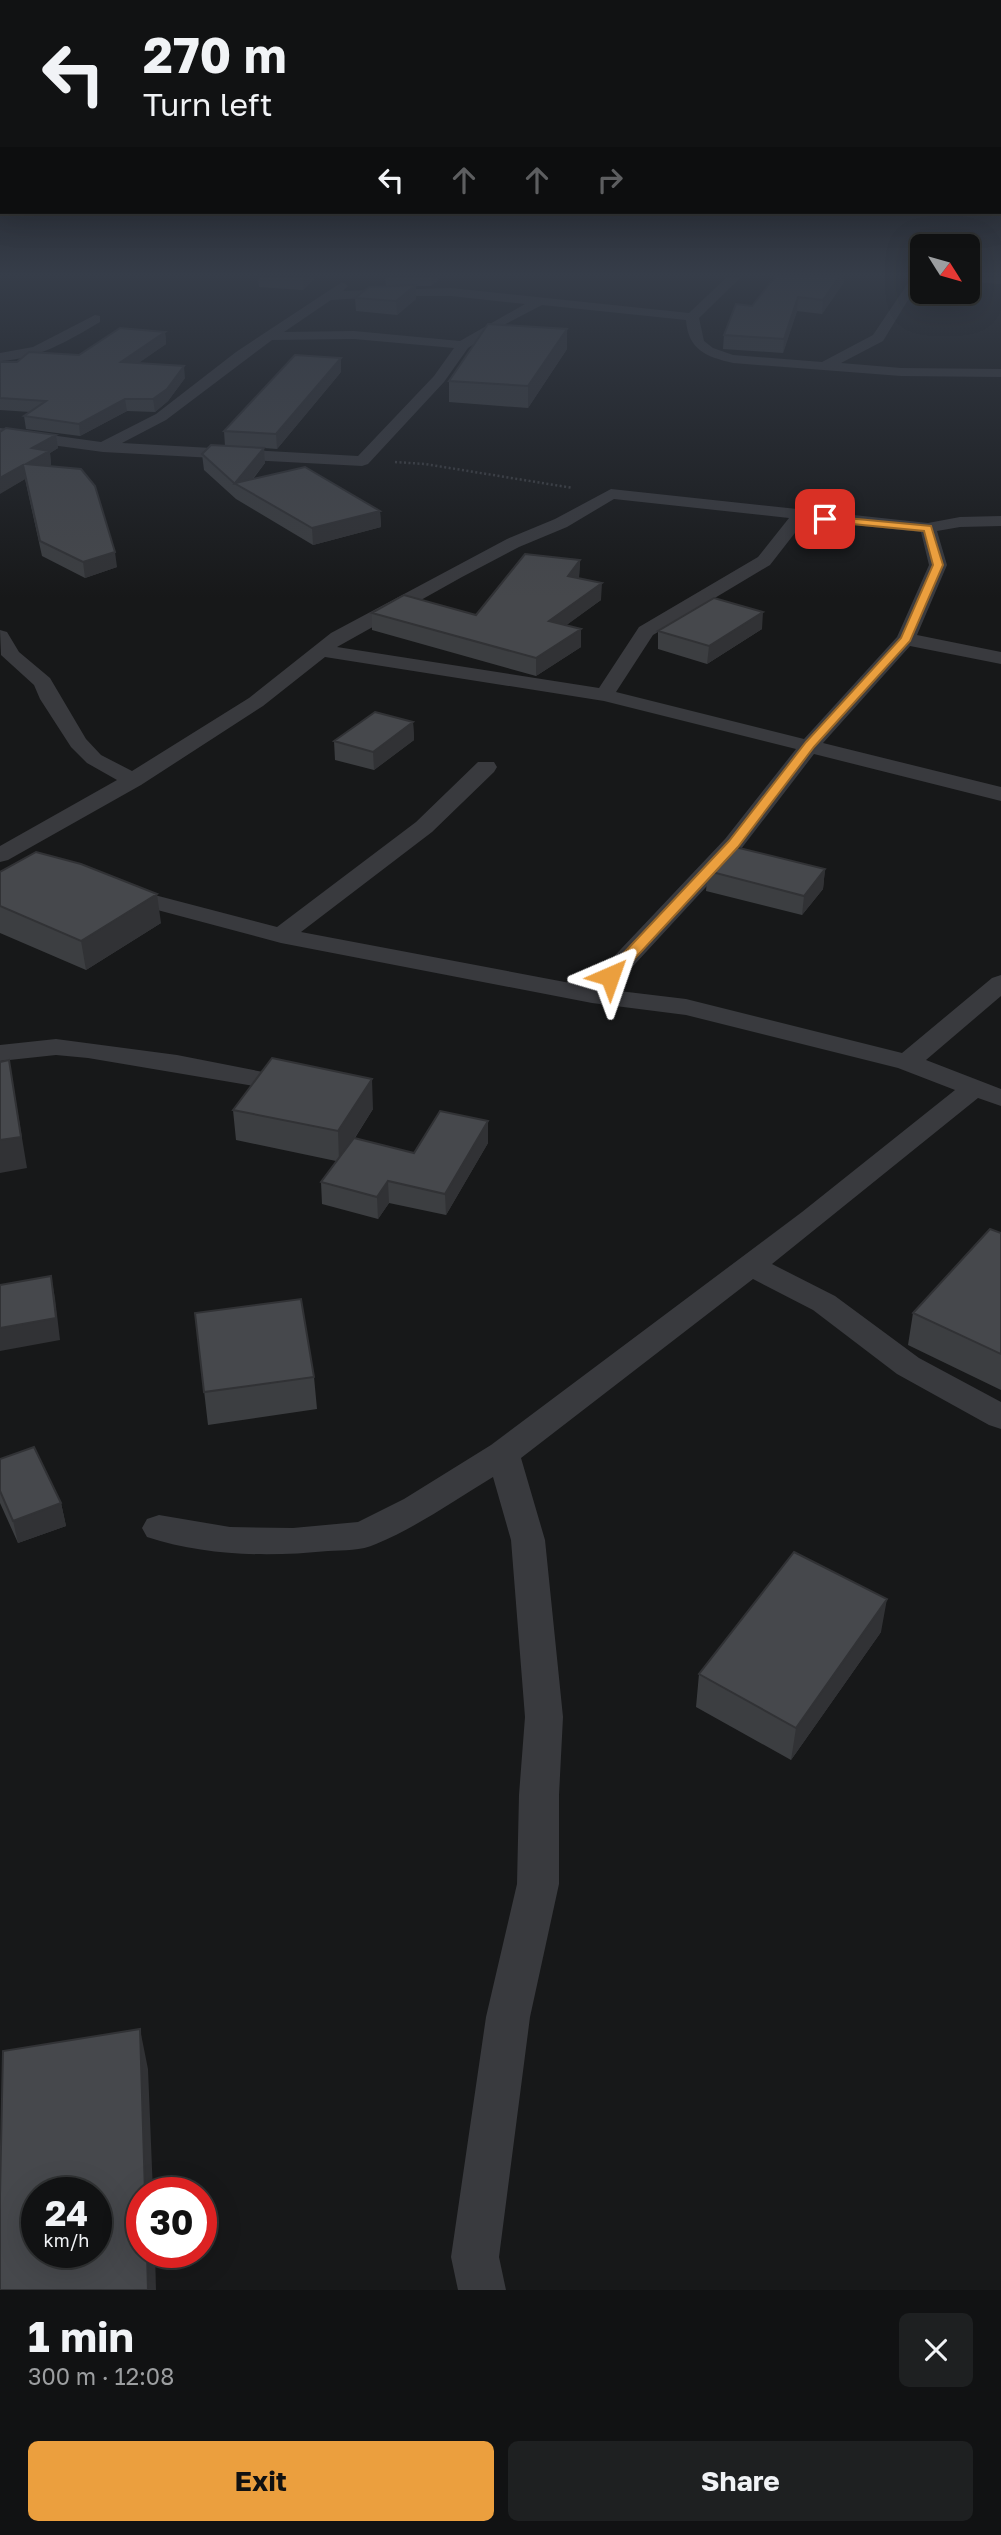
<!DOCTYPE html>
<meta charset="utf-8">
<style>
:root{--surface:#111213;--page:#1e2021;--text:#f1f3f6;--muted:#9c9ea0;--line:#303233;--accent:#eb9f3e}
body{margin:0;font-family:"Golos Text",sans-serif;background:var(--page);color:var(--text);height:100vh;display:flex;flex-direction:column;font-size:26px;white-space:nowrap}
*{box-sizing:border-box;margin:0}
p{font-size:23px;color:var(--muted)}
.icon{flex:none;width:38px;height:38px;fill:none;stroke:currentColor;stroke-width:2;stroke-linecap:round;stroke-linejoin:round}
.map{position:relative;height:2290px;overflow:hidden}
.details{display:flex;flex-direction:column;background:var(--surface);flex:1}
.details>*{flex:none}
.guide{position:absolute;left:0px;top:0px;width:1001px;height:214px;box-shadow:0 7px 28px #0002,0 0 0 2px var(--line);background:#111213;color:var(--text);overflow:hidden}
.needle{width:46px;rotate:127deg}
.controls{position:absolute;left:910px;top:234px;display:grid;gap:14px}
.controls a{display:grid;place-items:center;width:70px;height:70px;border-radius:10px;background:var(--surface);box-shadow:0 7px 28px #0002,0 0 0 2px var(--line);font-size:35px}
.speed{position:absolute;left:21px;top:2177px;display:flex;gap:14px;font-size:35px;font-weight:700;text-align:center}
.speed>*{display:grid;place-content:center;width:91px;height:91px;border-radius:50%;background:var(--surface);box-shadow:0 7px 28px #0002,0 0 0 2px var(--line);line-height:1}
.speed small{font-size:18px;font-weight:400}
.speed .limit{border:10px solid #d22;background:#fff;color:#111}
.pin{position:absolute;display:grid;place-items:center;width:60px;height:60px;color:#fff;margin:-30px;border-radius:14px;box-shadow:0 4px 10px #0006}
.me{position:absolute;width:77px;margin:-38px;rotate:43deg;stroke-linejoin:round;filter:drop-shadow(0 0 5px #0008)}
.turn{display:flex;align-items:center;gap:24px;height:147px;padding:0 28px;font-size:32px}
.turn .icon{width:91px;height:91px;stroke-width:2.5}
.turn b{display:block;font-size:49px;line-height:60px}
.lanes{display:flex;align-items:center;height:66px;padding:0 28px;background:#0003;justify-content:center;gap:35px;direction:ltr}
.lanes .off{opacity:.35}
.round{display:grid;place-items:center;flex:none;width:74px;height:74px;border-radius:10px;background:var(--page)}
.head{display:flex;align-items:center;justify-content:space-between;height:119px;padding:0 28px}
h1{font-size:42px;font-weight:700;line-height:52px}
.cta{display:flex;gap:14px;margin-top:auto;padding:14px 28px}
.cta a{flex:1;height:80px;border-radius:10px;background:var(--accent);color:#111;font-size:28px;font-weight:700;line-height:80px;text-align:center}
.cta a+a{background:var(--page);color:var(--text)}
.map>svg:first-child{display:block}
</style>
<div class="map">
<svg width="1001" height="2290" viewBox="0 0 1001 2290">
<rect width="100%" height="100%" fill="#171819"/>
<g fill="none" stroke-linecap="round" stroke-linejoin="round">
<path stroke="#3f4145" stroke-width="2.5" stroke-dasharray="2 2.5" stroke-linecap="butt" d="M395,462L425,464L573,488"/>
<path fill="#393a3e" fill-rule="evenodd" d="M727,277H741L699,318L704,341L713,348L733,355L822,362L873,335L912,277H922L883,341L841,363L901,368L1001,369V377L901,376L733,363C707,357 688,350 686,320L542,305L502,326L468,348L444,382L368,464L362,466L103,452L0,438V428L101,442L156,414L236,352L342,282L348,286L343,291L451,288L689,313ZM393,296H451L525,304L460,341L354,331L284,332L331,300ZM354,339L454,348L434,376L358,456L122,443L166,420L272,340Z
M968,277H1001V284L968,282Z
M95,315L100,316V322C68,341 38,359 0,361V353L33,347Z
M611,489L928,523L960,517L1001,516V526L960,527L937,531L947,565L917,635L1001,652V664L910,646L823,743L1001,787V801L814,754L741,849L611,990L686,999L902,1053L992,978L1001,975V996L926,1060L1001,1089V1106L978,1098L772,1264L835,1296L919,1358L1001,1402V1429L989,1425L897,1374L813,1310L753,1279L521,1458L545,1540L563,1717L559,1795V1884L530,2017L499,2257L506,2290H458L451,2257L486,2017L517,1884L519,1795L525,1717L511,1540L493,1477C455,1500 417,1527 376,1544C361,1551 344,1550 328,1551C268,1557 205,1556 147,1537L142,1528L147,1519L159,1515L230,1527L293,1528L358,1522L404,1499L491,1445L802,1212L955,1090L898,1068L686,1015L592,1003L281,943L116,899L112,894L116,889L124,887L277,927L416,822L478,762H494L497,767L494,772L432,832L301,932L586,986L725,839L796,749L604,701L325,657L263,706L141,785L8,860L0,862V846L117,780L87,763L71,747L40,699L34,685L1,655L0,630L7,632L19,652L50,678L86,739L101,755L132,771L249,698L331,633L507,539L555,519ZM614,499L789,518L758,557L639,627L599,688L337,647L462,577L519,547L567,527ZM805,520L921,532L929,565L897,637L804,739L616,692L653,635L770,565Z
M56,1039L177,1055L263,1072L267,1078L263,1084L254,1086L88,1058L56,1055L0,1061V1045Z"/>
</g>
<path fill="#3c3e41" d="M258,277H316L303,290L259,287Z
M385,277H442L431,286H416V299L397,315L356,311L355,298L386,286Z
M775,277H844V282L822,314L797,311L783,353L723,349L724,335L752,306Z
M165,332L166,344L138,363L185,378L168,401L155,412L127,411L80,436L26,429L24,416L30,412L0,410V362H17L79,355Z
M567,349L528,408L449,402V381Z
M341,372L277,449L264,448L265,463L253,479L380,511L381,527L313,545L236,499L204,470L202,454L225,446L224,431Z
M56,435L58,448L50,453L51,465L49,466L117,567L85,578L42,556L25,479L4,491Z
M580,560L579,578L601,600L566,625L581,647L536,676L372,630V613L476,615Z
M762,629L707,664L658,649V631Z
M413,722L414,740L374,770L335,760L334,741Z
M825,869L823,889L802,915L706,891L708,871Z
M0,872L161,923L86,970L0,933Z
M373,1109L355,1138L414,1153L488,1121V1143L446,1215L389,1203L378,1219L322,1204L321,1182L336,1161L236,1140L233,1110Z
M1001,1233V1390L908,1345L913,1313Z
M195,1313L314,1377L317,1409L208,1425Z
M0,1459L61,1503L66,1526L18,1543L0,1503Z
M881,1632L791,1760L696,1707L699,1674Z"/>
<path fill="#313235" d="M303,277H316L303,290Z
M431,277H442L431,286Z
M839,277H844V282L822,314L823,300Z
M416,285V299L397,315L396,301Z
M798,297L797,311L783,353L784,339Z
M567,329V349L528,408V386Z
M165,332L166,344L123,374L121,362Z
M341,358V372L277,449L276,434Z
M184,366L185,378L168,401L155,412L153,399Z
M125,399L127,411L80,436L79,424Z
M56,435L58,448L50,453L51,465L28,478L26,464L32,448Z
M264,448L265,463L244,489L235,483Z
M23,465L25,479L0,494V478Z
M380,511L381,527L313,545L312,528Z
M115,552L117,567L85,578L83,562Z
M580,560L579,577L568,592V576Z
M602,583L601,600L549,638V621Z
M763,612L762,629L707,664L709,646Z
M581,629V647L536,676V658Z
M413,722L414,740L374,770L373,752Z
M825,869L823,889L802,915L804,896Z
M157,894L161,923L86,970L81,941Z
M9,1060L27,1168L0,1173V1140Z
M372,1079L373,1109L339,1162L338,1131Z
M488,1121V1143L446,1215L445,1194Z
M388,1181L389,1203L378,1219L377,1197Z
M51,1276L55,1298L60,1340L0,1351V1328Z
M61,1503L66,1526L18,1543L13,1521Z
M887,1599L881,1632L791,1760L796,1728Z
M140,2029L148,2069L153,2193H145Z
M147,2252H155L156,2290H148Z"/>
<path fill="#46484c" stroke="#313235" stroke-width="2" fill-rule="evenodd" d="M775,277H839L823,300L798,297L784,339L724,335L736,304L752,306Z
M416,285L396,301L355,298L369,287Z
M488,324L567,329L528,386L449,381Z
M120,328L165,332L121,362L184,366L167,389L153,399H125L79,424L24,416L46,401L0,398V362H17L29,352L79,355Z
M295,355L341,358L276,434L224,431Z
M6,428L56,435L32,448L49,451L26,464L81,469L95,486L115,552L83,562L40,541L23,465L0,478V432Z
M211,445L264,448L235,483L305,467L380,511L312,528L234,483L202,454Z
M525,554L580,560L568,576L602,583L549,621L581,629L536,658L372,613L404,595L476,615Z
M714,598L763,612L709,646L658,631Z
M375,712L413,722L373,752L334,741Z
M731,846L825,869L804,896L708,871Z
M36,852L81,864L157,894L81,941L0,906V872Z
M272,1058L372,1079L338,1131L233,1110Z
M9,1060L21,1137L0,1140V1062Z
M440,1111L488,1121L445,1194L388,1181L377,1197L321,1182L354,1138L414,1153Z
M990,1229L1001,1233V1354L913,1313Z
M51,1276L56,1318L0,1328V1285Z
M301,1299L314,1377L204,1392L195,1313Z
M34,1447L61,1503L13,1521L0,1491V1459Z
M794,1552L887,1599L796,1728L699,1674Z
M140,2029L145,2193H142V2252H147L148,2290H0V2194L3,2051ZM37,2193H96V2252H37Z"/>
<linearGradient id="sky" x2="0" y2="1"><stop stop-color="#0d0d0e"/><stop offset="0.46" stop-color="#363d49"/><stop offset="1" stop-color="#363d49" stop-opacity="0"/></linearGradient>
<rect width="1001" height="598" fill="url(#sky)"/>
<path fill="#eb9f3e" stroke="#996728" stroke-width="2" d="M825,516L931,526L943,565L910,641L814,747L738,847L615,980H605V973L729,841L806,742L901,638L933,565L924,531L821,521L820,519Z"/>
</svg>
<div class="controls">
<a><svg class="needle" viewBox="-14 -14 28 28"><path d="M0-13l5 13h-10z" fill="#e53935"/><path d="M0 13l5-13h-10z" fill="#9c9ea0"/></svg></a>
</div>
<div class="speed"><div>24<small>km/h</small></div><div class="limit">30</div></div>
<div class="pin" style="left:825px;top:519px;background:#d93025"><svg class="icon" aria-label="arrive" viewBox="0 0 24 24"><path d="M6 21V4h12l-3 4 3 4H6"/></svg></div>
<svg class="me" style="left:610px;top:976px" viewBox="-20 -20 40 40"><path d="M0-17L14 15 0 8-14 15z" fill="#eb9f3e" stroke="#fff" stroke-width="4"/></svg>
<div class="guide">
<div class="turn"><svg class="icon" aria-label="left" viewBox="0 0 24 24"><path d="M17 20v-9H6M10 6l-5 5 5 5"/></svg><div><b>270 m</b>Turn left</div></div>
<div class="lanes"><svg class="icon" aria-label="left" viewBox="0 0 24 24"><path d="M17 20v-9H6M10 6l-5 5 5 5"/></svg><svg class="icon off" aria-label="ahead" viewBox="0 0 24 24"><path d="M12 20V5M6 11l6-6 6 6"/></svg><svg class="icon off" aria-label="ahead" viewBox="0 0 24 24"><path d="M12 20V5M6 11l6-6 6 6"/></svg><svg class="icon off" aria-label="right" viewBox="0 0 24 24"><path d="M7 20v-9h11M14 6l5 5-5 5"/></svg></div>
</div>
</div>
<section class="details">
<div class="head"><div><h1>1 min</h1><p>300 m · 12:08</p></div><a class="round"><svg class="icon" aria-label="close" viewBox="0 0 24 24"><path d="M6 6l12 12M18 6L6 18"/></svg></a></div>
<div class="cta"><a>Exit</a><a>Share</a></div>
</section>
